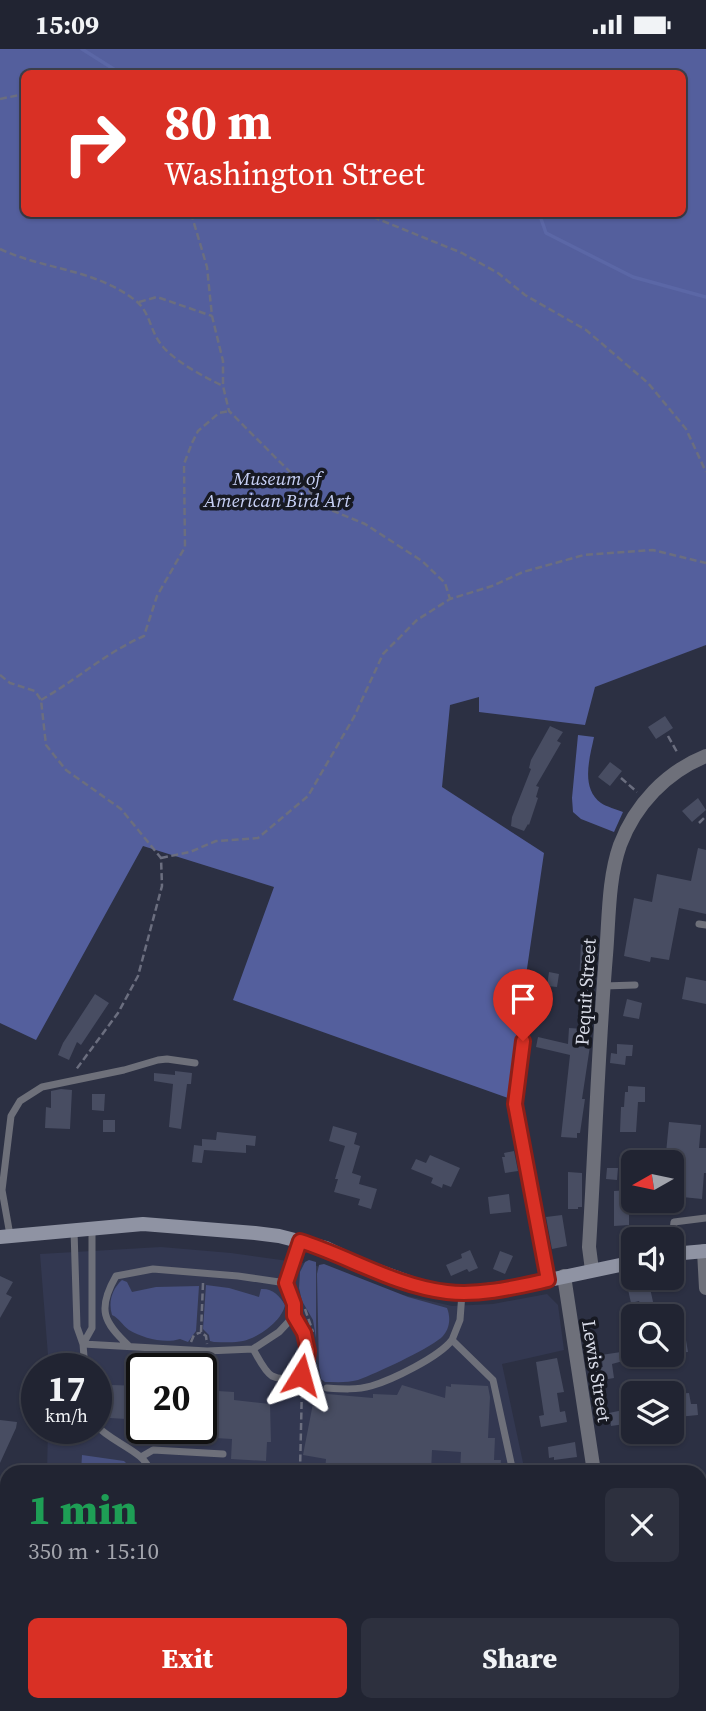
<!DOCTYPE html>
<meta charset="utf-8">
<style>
:root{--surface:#212432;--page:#2d303e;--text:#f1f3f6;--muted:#a2a4ac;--line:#3e414d;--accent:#d93025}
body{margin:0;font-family:"Source Serif 4",serif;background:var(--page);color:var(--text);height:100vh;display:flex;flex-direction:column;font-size:26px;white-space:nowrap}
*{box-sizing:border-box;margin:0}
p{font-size:23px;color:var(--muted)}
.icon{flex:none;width:38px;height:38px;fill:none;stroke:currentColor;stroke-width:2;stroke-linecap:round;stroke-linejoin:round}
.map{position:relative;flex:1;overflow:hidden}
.details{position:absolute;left:0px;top:1416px;width:707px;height:247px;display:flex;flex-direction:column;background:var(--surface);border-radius:21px 21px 0 0;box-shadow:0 2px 5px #0004,0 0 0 2px var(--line)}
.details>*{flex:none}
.banner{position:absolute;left:21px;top:21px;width:665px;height:147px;border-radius:10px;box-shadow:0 2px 5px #0004,0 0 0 2px var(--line);background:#d93025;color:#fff;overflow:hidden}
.needle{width:46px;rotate:261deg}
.buttons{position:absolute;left:621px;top:1101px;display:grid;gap:14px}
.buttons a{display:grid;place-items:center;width:63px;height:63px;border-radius:10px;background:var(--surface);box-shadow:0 2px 5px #0004,0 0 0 2px var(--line);font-size:35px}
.speed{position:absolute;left:21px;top:1304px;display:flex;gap:14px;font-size:35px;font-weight:700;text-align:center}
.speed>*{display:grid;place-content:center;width:91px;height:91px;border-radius:50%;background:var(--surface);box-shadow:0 2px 5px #0004,0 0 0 2px var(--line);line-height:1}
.speed small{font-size:18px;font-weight:400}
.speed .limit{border:4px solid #111;border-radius:10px;background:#fff;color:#111}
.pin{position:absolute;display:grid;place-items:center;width:60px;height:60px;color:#fff;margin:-72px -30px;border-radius:50% 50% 50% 0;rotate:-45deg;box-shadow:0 0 7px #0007}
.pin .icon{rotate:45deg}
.me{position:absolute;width:77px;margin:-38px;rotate:8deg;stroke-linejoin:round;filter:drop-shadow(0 0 5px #0008)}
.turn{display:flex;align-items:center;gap:24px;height:147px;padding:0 28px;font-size:32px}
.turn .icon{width:91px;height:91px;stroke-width:2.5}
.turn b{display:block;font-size:49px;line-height:60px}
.round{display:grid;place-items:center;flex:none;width:74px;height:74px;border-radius:10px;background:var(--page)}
.overview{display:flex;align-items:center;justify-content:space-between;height:119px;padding:0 28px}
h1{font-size:42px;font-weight:800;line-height:52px;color:#1e9e55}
.action{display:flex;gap:14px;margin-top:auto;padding:14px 28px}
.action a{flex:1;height:80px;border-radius:10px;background:var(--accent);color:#fff;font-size:28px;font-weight:800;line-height:80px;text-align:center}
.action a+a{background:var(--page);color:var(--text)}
.status{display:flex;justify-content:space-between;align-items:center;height:49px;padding:0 35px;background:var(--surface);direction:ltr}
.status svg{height:19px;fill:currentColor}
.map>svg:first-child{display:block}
</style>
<div class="status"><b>15:09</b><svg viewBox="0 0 49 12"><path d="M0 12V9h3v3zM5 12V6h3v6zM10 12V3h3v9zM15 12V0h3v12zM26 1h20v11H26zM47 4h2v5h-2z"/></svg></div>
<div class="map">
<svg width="706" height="1662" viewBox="0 0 706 1662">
<rect width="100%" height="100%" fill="#2c3043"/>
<path fill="#333851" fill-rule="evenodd" d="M161,1198L231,1204L310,1215L355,1228L390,1243L452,1257L493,1255L547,1245L558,1256L564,1301L502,1315L525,1423H47L48,1379H96V1320L49,1319L40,1205ZM142,1320H201V1379H142Z
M8,1656H576L577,1662H6Z"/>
<path fill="#485181" d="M309,1211L316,1213V1289L313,1271L302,1252L299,1239L300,1223L305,1213Z
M324,1215L408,1248L447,1259C451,1269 450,1281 441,1289C426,1301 377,1324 358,1331C347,1334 336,1333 325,1333L321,1330L319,1318L317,1225L319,1216Z
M122,1231L127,1233L132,1243L156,1238L199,1237L196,1282L188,1293L180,1290C164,1295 143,1289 129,1281C122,1276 119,1269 112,1266C108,1253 112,1240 122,1231Z
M206,1236L229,1239L259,1248L261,1240C272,1239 280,1247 285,1256C282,1272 258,1289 243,1292C234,1294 223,1293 214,1293L210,1292L209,1286L203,1280Z
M82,1406L124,1412L126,1414L125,1423H81Z"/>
<path fill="#545f9d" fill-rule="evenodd" d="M0,0H706V596L595,638L585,676L479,663V648L450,656L442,738L544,804L508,1049L233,951L274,838L143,797L36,991L0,974ZM24,24H682V164H24Z
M578,686L594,688C590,708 580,739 601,754C607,758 616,760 623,763L614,783L581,770L573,763L572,749Z
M559,1656H621L622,1662H563Z"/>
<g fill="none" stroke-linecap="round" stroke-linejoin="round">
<path stroke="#5b67a6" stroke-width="3.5" d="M82,0L120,24
M539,164L546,184L633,228L706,248"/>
</g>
<path fill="#484d62" d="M665,667L673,679L656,690L648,678Z
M550,677L563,683L557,692L561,694L536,737L539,738L536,748L538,749L529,776L528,775L524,782L511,777L512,768L531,720L529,719L531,711Z
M610,713L622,722L610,737L598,728Z
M698,749L706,761L692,773L682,762Z
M698,799L706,801V865L679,859L669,911L651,908L650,913L624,907L634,849L652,853L657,825L691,832Z
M581,894H595L592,973L580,972L583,934L579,933Z
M549,923L559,925L557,938L547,937Z
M686,928L706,932V955L682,950Z
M95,945L109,954L81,996L77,993L69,1011L58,1006L63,994Z
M627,950L642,954L639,970L623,967Z
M569,979L584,980V997H590L582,1050H585L580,1084H577V1089L561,1088L570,1006L536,998L538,988L568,995Z
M617,995L633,996L632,1007H626L625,1016L610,1014L611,1004L617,1005Z
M175,1022L192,1024L191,1035H187L181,1080L169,1078L173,1035L154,1032V1024L175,1026Z
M628,1037L645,1038V1053H638L636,1083H620L621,1058H624L625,1043H628Z
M61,1040L72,1041L70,1080L45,1079L46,1058L51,1059V1042Z
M92,1045H105L104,1062L92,1061Z
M103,1071H115V1083H103Z
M669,1073L701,1076L699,1099H706V1124H704L702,1150L672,1147L671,1105L666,1104Z
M333,1077L357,1084L354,1095L360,1097L352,1124L361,1127L359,1135L377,1140L371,1160L358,1156L360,1150L334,1143L338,1130H335L345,1097L329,1092Z
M217,1083L256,1087L255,1097L246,1096V1104L204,1101L202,1114L192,1113L194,1096L202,1097V1090L216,1091Z
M514,1102L518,1122L505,1124L502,1108H505L504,1104Z
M430,1106L460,1119L451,1138L443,1135L442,1139L431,1134L433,1129L411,1120L416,1110L426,1114Z
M607,1119H618L617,1131L606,1130Z
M568,1123L582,1124V1158H578V1160H568Z
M629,1141V1176L614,1177V1142Z
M509,1145L511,1163L490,1165L488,1148Z
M667,1152H680L679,1163L666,1162Z
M562,1166L567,1197L552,1200L546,1168Z
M470,1201L478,1219L469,1223L467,1220L451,1227L446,1216L462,1209L461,1205Z
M500,1202L513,1207L505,1225L493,1220Z
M0,1227L13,1233L6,1245L12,1248L0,1269Z
M638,1234L639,1242L650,1239L655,1262L644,1264L639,1252L631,1254L627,1236Z
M683,1273L688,1303L672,1304V1274Z
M634,1282V1317L628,1318L622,1284Z
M621,1303L623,1312L612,1315L614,1329L597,1332L595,1319L603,1318L601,1306Z
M557,1309L564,1343L557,1344L560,1363L565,1362L567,1373L541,1378L539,1367L544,1366L536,1313Z
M451,1335L488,1337L490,1348L488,1389H495L494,1411H501L500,1423H460L461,1403L432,1401L431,1423H325L326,1410L303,1406L316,1339L321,1340L327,1345L373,1349V1345L397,1346L402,1336L445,1349L446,1337L451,1338Z
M112,1336L142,1337V1371L110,1369Z
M201,1341L234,1343V1351L270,1355L271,1393H267L266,1412L231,1410L232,1390L181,1387V1379H201Z
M689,1344L691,1355H697L698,1366L678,1368L676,1356H672V1345Z
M623,1361L625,1375L611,1377L609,1364Z
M0,1371L17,1373L16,1379L0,1414Z
M575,1393L577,1408L554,1411V1408L549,1409L548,1398Z"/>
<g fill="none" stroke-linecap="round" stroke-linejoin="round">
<path stroke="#6b6e7f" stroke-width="2.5" stroke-dasharray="7 3.5" stroke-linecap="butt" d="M0,50L24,45
M191,164L207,218L212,267L223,312V337L229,362L326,459L365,475L422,512L445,534L450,550
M363,164L462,204L498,224L525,246L586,281L648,334L686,380L706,423
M0,200C45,221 96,220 136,252C150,263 150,281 160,294C172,311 204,328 223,337
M139,253L157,248L212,267
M0,626L10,634L35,642L41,651L46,696L66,721L121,760L161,809L162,837L138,927L118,964L75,1022
M41,651C76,631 107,603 144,587L157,547L185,498L184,415L192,394L198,382L219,364L229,362
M668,687L677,703
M621,729L637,743
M699,774L706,767
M161,809L190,803L216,792L258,789L308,747L354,668L383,605L417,571L450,550L492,537L523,523L584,506L653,501L706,514
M203,1234L201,1283L206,1287L207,1295
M305,1260L313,1283
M191,1293L194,1286L201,1283
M160,1422V1420L221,1423
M300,1423L302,1336"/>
<path stroke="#6e707a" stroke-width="7" d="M699,875L706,876
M604,937L635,936
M74,1181L77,1278L83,1295L85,1320
M10,1186L2,1141L11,1067L20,1052L42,1038L124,1021L158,1011L167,1010L195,1014
M672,1191L674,1173L706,1169
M462,1244L460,1271L452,1291L493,1331L513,1423
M83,1295L207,1302L253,1300L279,1283L294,1267V1255L286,1234L300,1192
M83,1295L92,1279V1179
M129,1297C103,1273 97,1260 116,1227L153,1220L238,1227L286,1234
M253,1300C258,1308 264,1322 272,1327C278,1330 287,1330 294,1328C321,1322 303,1282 294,1267
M327,1339C342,1340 357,1341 371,1337C392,1331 439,1308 452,1291
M96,1376C110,1393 147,1403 150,1423
M141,1408L153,1401L223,1405
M124,1656V1662
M231,1656L234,1662
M547,1656L555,1662
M140,1662L141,1656
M457,1662L485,1656"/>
<path stroke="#6e707a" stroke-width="14" d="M523,992L515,1055L548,1231
M704,1202L706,1239
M592,1221L589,1198C595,1101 598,1003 606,906C609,871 608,830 620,796C635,756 666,723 706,707
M564,1227L594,1423
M700,1577L706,1572"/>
<path stroke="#8f93a3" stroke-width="14" d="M0,1188L143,1175L255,1184L279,1187L326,1199L359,1215L428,1240L462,1244L521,1237L634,1213
M672,1205L706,1202"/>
</g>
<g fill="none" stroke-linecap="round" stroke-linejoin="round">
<defs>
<path id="route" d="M301,1326L306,1319L308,1302L304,1284L294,1267V1255L286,1234L300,1192C348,1207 395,1237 447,1243C480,1247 516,1238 548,1231L515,1055L523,992"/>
</defs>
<use href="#route" stroke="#8d1f18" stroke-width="18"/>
<use href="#route" stroke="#d93025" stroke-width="12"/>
</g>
<g text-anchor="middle" stroke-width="7" stroke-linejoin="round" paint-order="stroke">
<g font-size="19" font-style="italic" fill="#c7d0f5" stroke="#171922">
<text x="277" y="436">Museum of<tspan x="277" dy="22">American Bird Art</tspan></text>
</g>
<g font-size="19" fill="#d8dbe7" stroke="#171922">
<text transform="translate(585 943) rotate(-86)" y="7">Pequit Street</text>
<text transform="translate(597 1322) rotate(81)" y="7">Lewis Street</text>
</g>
</g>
</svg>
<div class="buttons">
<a><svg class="needle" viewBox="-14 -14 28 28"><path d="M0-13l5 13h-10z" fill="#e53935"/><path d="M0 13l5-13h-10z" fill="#a2a4ac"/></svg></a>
<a><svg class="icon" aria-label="sound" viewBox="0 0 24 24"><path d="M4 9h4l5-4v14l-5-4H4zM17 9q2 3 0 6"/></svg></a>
<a><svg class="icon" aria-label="search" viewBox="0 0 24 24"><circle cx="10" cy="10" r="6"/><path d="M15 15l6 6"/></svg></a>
<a><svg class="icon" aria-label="layers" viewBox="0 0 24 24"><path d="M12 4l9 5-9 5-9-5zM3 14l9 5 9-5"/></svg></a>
</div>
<div class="speed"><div>17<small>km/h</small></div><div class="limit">20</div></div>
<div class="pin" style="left:523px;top:992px;background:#d93025"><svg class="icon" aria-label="arrive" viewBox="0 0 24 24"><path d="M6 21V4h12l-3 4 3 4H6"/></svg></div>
<svg class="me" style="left:301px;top:1326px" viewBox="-20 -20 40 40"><path d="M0-17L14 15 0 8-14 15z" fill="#d93025" stroke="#fff" stroke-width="4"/></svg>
<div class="banner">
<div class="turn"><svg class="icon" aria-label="right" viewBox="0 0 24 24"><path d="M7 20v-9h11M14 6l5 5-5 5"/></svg><div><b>80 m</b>Washington Street</div></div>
</div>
<section class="details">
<div class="overview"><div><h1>1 min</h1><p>350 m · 15:10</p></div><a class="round"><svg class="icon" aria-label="close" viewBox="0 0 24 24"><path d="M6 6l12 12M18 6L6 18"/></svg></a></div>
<div class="action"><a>Exit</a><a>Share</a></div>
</section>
</div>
